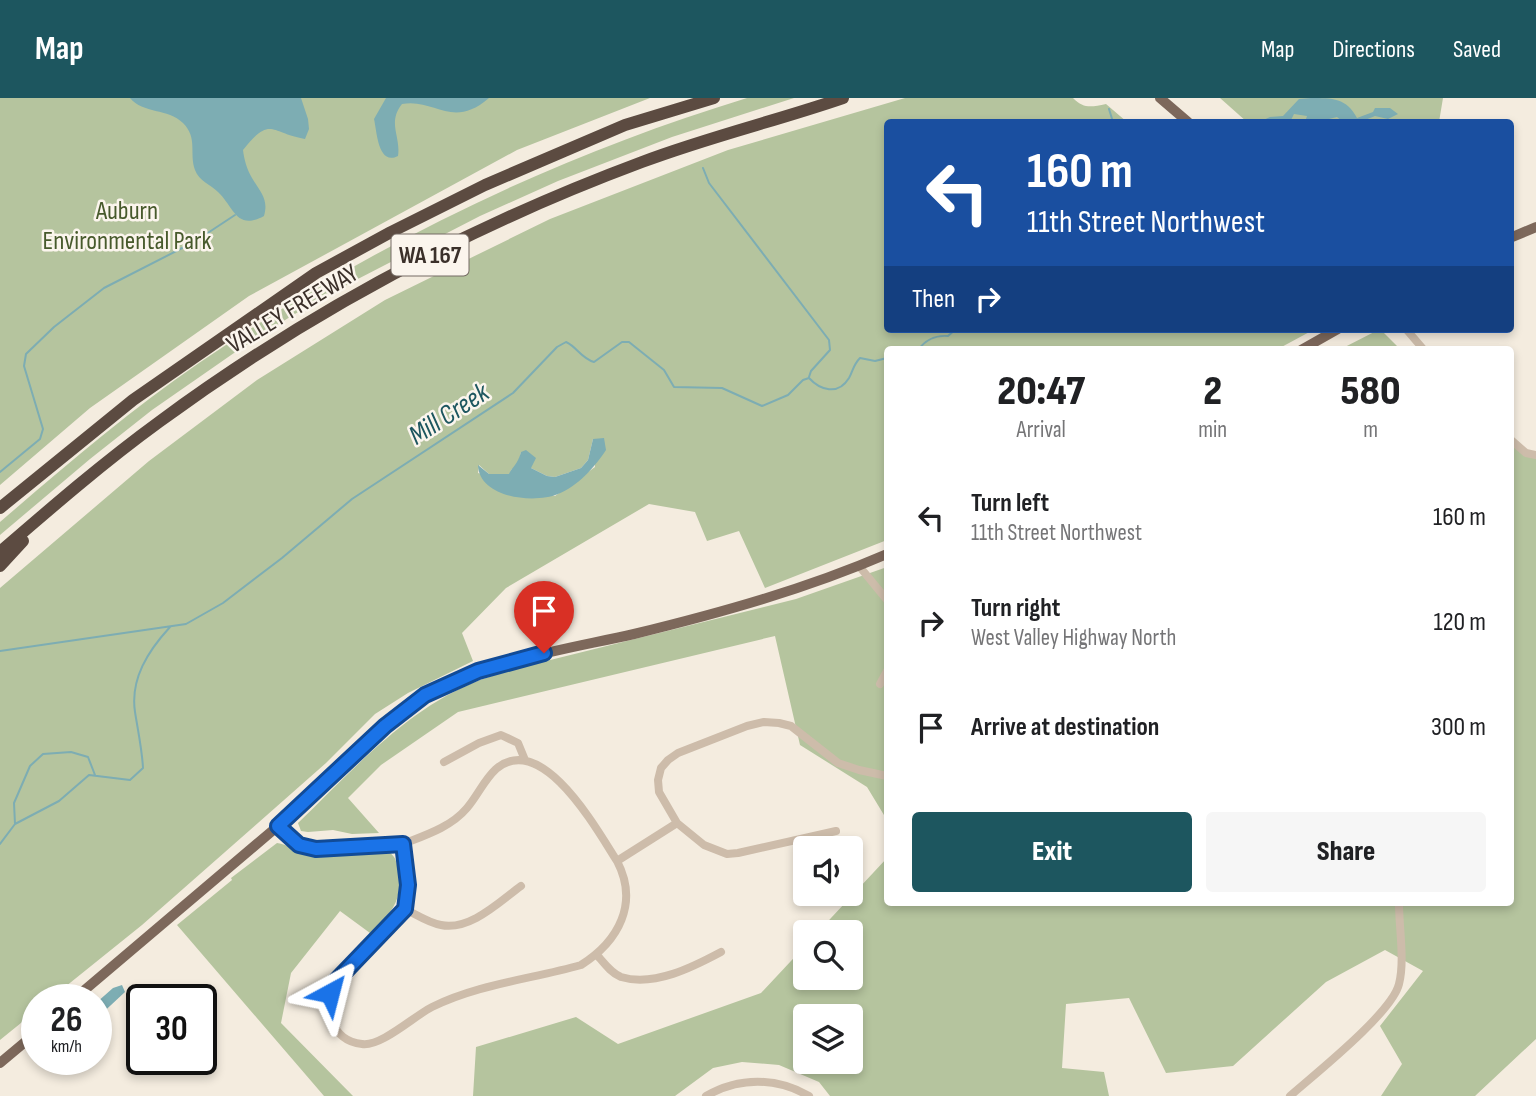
<!DOCTYPE html>
<style>
:root{--surface:#fff;--page:#f6f6f6;--text:#202124;--muted:#757577;--accent:#1d565f}
body{margin:0;font-family:"Sofia Sans Condensed",sans-serif;background:var(--page);color:var(--text);height:100vh;display:flex;flex-direction:column;font-size:26px;white-space:nowrap}
*{box-sizing:border-box;margin:0}
p{font-size:23px;color:var(--muted)}
.icon{flex:none;width:38px;height:38px;fill:none;stroke:currentColor;stroke-width:2;stroke-linecap:round;stroke-linejoin:round}
.map{position:relative;flex:1;overflow:hidden}
.side{position:absolute;left:884px;top:248px;width:630px;height:560px;display:flex;flex-direction:column;background:var(--surface);border-radius:7px;box-shadow:0 4px 10px #0003}
.side>*{flex:none}
.guide{position:absolute;left:884px;top:21px;width:630px;height:214px;border-radius:7px;box-shadow:0 4px 10px #0003;background:#1a4fa0;color:#fff;overflow:hidden}
.buttons{position:absolute;left:793px;top:738px;display:grid;gap:14px}
.buttons a{display:grid;place-items:center;width:70px;height:70px;border-radius:7px;background:var(--surface);box-shadow:0 4px 10px #0003;font-size:35px}
.speed{position:absolute;left:21px;top:886px;display:flex;gap:14px;font-size:35px;font-weight:700;text-align:center}
.speed>*{display:grid;place-content:center;width:91px;height:91px;border-radius:50%;background:var(--surface);box-shadow:0 4px 10px #0003;line-height:1}
.speed small{font-size:18px;font-weight:400}
.speed .limit{border:4px solid #111;border-radius:10px;background:#fff;color:#111}
.pin{position:absolute;display:grid;place-items:center;width:60px;height:60px;color:#fff;margin:-72px -30px;border-radius:50% 50% 50% 0;rotate:-45deg;box-shadow:0 0 7px #0007}
.pin .icon{rotate:45deg}
.me{position:absolute;width:77px;margin:-38px;rotate:38deg;stroke-linejoin:round;filter:drop-shadow(0 0 5px #0008)}
.turn{display:flex;align-items:center;gap:24px;height:147px;padding:0 28px;font-size:32px}
.turn .icon{width:91px;height:91px;stroke-width:2.5}
.turn b{display:block;font-size:49px;line-height:60px}
.then{display:flex;align-items:center;height:66px;padding:0 28px;background:#0003;gap:14px;font-size:26px}
.eta{display:flex;justify-content:space-evenly;align-items:center;height:119px;text-align:center}
.eta b{font-size:42px;font-weight:800;line-height:49px}
.button{display:flex;gap:14px;margin-top:auto;padding:14px 28px}
.button a{flex:1;height:80px;border-radius:7px;background:var(--accent);color:#fff;font-size:28px;font-weight:800;line-height:80px;text-align:center}
.button a+a{background:var(--page);color:var(--text)}
ul{padding:0;list-style:none}
li{display:flex;align-items:center;gap:21px;height:105px;padding:0 28px}
li div{flex:1}
li b{display:block;font-size:26px}
li em{font-style:normal}
header{display:flex;align-items:center;gap:42px;box-sizing:border-box;height:98px;padding:0 35px;background:var(--accent);color:#fff}
header strong{font-size:33px}
nav{display:flex;gap:38px;margin-inline-start:auto;font-size:24px}
.map>svg:first-child{display:block}
</style>
<header>
<strong>Map</strong>
<nav><a>Map</a><a>Directions</a><a>Saved</a></nav>
</header>
<div class="map">
<svg width="1536" height="998" viewBox="0 0 1536 998">
<rect width="100%" height="100%" fill="#f4ecdf"/>
<path fill="#b5c49e" fill-rule="evenodd" d="M0,0H650L517,52L249,198L90,310L0,387Z
M747,0H794L672,39L558,83L480,118L354,183L293,217L234,255L152,312L90,361L0,437V424C64,369 129,313 199,265C368,149 551,60 747,0Z
M905,0H1073C1084,11 1091,9 1106,6L1127,24H887V231H1315L1276,252H887V442L765,490L739,433L707,443L695,414L649,406L506,490L462,535L473,563L408,595L375,616L326,665L142,827L50,901H37V912L0,942V490L149,363L257,282L385,202L550,121L728,52ZM593,341L595,369L555,398L478,375L479,367L489,376L510,377L511,372L518,367L521,354L531,370L547,378L555,379L581,370L588,362Z
M1220,0H1443L1439,24H1247Z
M1380,231L1401,252H1339Z
M1510,341L1536,357V941L1475,998H1381L1402,966L1380,928L1423,873L1385,852L1326,884L1233,968L1166,975L1129,900L1066,906L1062,970L1104,974L1109,998H830L819,984L779,967L742,964L713,970L675,998H473L476,949L576,919L618,946L761,895L805,848V880H850V835H817L887,760V805H1510ZM805,919H850V964H805Z
M887,469V722L867,689L800,647L775,538L458,614L381,667L348,700L379,735L352,736L333,732L308,734L301,733L298,725C353,672 407,610 480,582C494,577 508,573 522,569L796,501Z
M277,745C288,746 297,755 309,757C335,760 363,755 389,754C396,759 397,765 398,773C403,805 391,814 370,835L340,813L291,875L281,925L353,998H324L177,827L232,782L231,780Z"/>
<path fill="#7dadb3" d="M130,0H301L308,21L309,31L305,41C270,35 271,17 243,52C244,61 247,72 252,80C260,94 269,101 264,118C236,133 234,109 218,94C210,86 199,83 195,72C189,55 198,40 183,25C168,10 143,16 130,0Z
M386,0H489C452,32 435,0 402,6C387,25 401,38 398,58C378,68 377,34 374,21Z
M1311,0C1332,0 1347,0 1357,20L1373,14L1375,10H1390L1398,16L1388,21L1375,18L1360,24H1343L1337,19L1329,21L1328,24H1305L1307,18L1294,16L1290,24H1259L1270,19L1283,18L1299,1Z
M604,340L606,352C595,369 577,389 558,396C534,406 479,400 478,367L489,376H509C512,369 518,366 521,354L526,352L536,360L531,370L547,378L555,379L581,370L588,362L593,341Z
M122,887L125,894L96,921V905L113,890Z"/>
<g fill="none" stroke-linecap="round" stroke-linejoin="round">
<path stroke="#7dadb3" stroke-width="2" d="M1109,11L1113,24
M703,70L709,85L829,242L830,252L811,273L809,279
M918,252C926,241 935,237 948,238L956,231
M0,374L40,341L43,331L24,268L26,256L54,229L104,190L194,144L235,117
M0,553L186,526L223,505L282,460L352,401L513,295L557,249L566,244C577,249 581,260 594,264L622,244H629L664,272L674,289L722,290L762,308L788,297L803,282L809,280C820,292 838,298 849,280C853,273 853,267 860,260L875,263L887,260
M15,726L14,705L30,668L43,656L71,654L88,659L95,677
M0,746L15,726L59,703L89,677L130,682L143,670C142,651 138,633 135,614C130,581 148,553 170,529"/>
<path stroke="#cdbcaa" stroke-width="8" d="M1406,231L1424,252
M1510,341L1526,355L1536,357
M859,468L887,502
M880,586L887,573
M444,664L479,645L501,637L518,645L525,662
M278,728L299,747L316,751L403,746
M836,733L738,755L727,756L704,747L677,725L659,694L658,682L661,670L668,662L678,655L747,628L764,624L779,625L791,628L838,665L859,672L887,678
M617,763C597,732 542,632 496,671C484,682 478,697 467,710C451,729 426,737 403,746L408,787L405,811L336,884C323,908 330,943 362,946C381,949 414,918 432,909C478,886 532,881 581,867C619,843 639,805 617,763L677,725
M405,811C417,817 429,825 441,827C470,833 499,804 521,788
M597,857C604,865 611,875 621,879C654,889 693,869 721,854
M706,998C739,979 776,979 809,998
M1290,998C1315,976 1392,915 1399,886C1405,863 1399,830 1399,805"/>
<path stroke="#7d685b" stroke-width="10" d="M1160,0L1188,24
M1510,140L1536,129
M1301,252L1338,231
M74,901L278,728L404,612C473,564 554,554 634,536C720,515 806,491 887,456
M0,965L37,934"/>
<path stroke="#5c4b41" stroke-width="12" d="M0,410L133,302L316,175L391,134L485,87L625,27L714,0
M0,454C52,409 104,364 159,324C307,215 470,128 642,64C708,39 776,23 843,0
M0,468L23,443"/>
</g>
<g fill="none" stroke-linecap="round" stroke-linejoin="round">
<defs>
<path id="route" d="M330,895L335,884L405,811L408,787L403,746L316,751L299,747L278,728L385,628L425,597L478,573L544,555"/>
</defs>
<use href="#route" stroke="#114b97" stroke-width="18"/>
<use href="#route" stroke="#1a73e8" stroke-width="12"/>
</g>
<g text-anchor="middle" stroke-width="5" stroke-linejoin="round" paint-order="stroke">
<rect fill="#fbf5ed" stroke="#756b64" stroke-width="2" x="391.5" y="136.5" width="77" height="41" rx="5"/>
<g font-size="24" font-weight="bold" fill="#3b302a">
<text x="430" y="165">WA 167</text>
</g>
<g font-size="26" fill="#475a2c" stroke="#fbf5ed">
<text x="127" y="121">Auburn<tspan x="127" dy="30">Environmental Park</tspan></text>
</g>
<g font-size="26" fill="#3b302a" stroke="#fbf5ed">
<text transform="translate(292 210) rotate(-31)" y="9">VALLEY FREEWAY</text>
</g>
<g font-size="28" font-style="italic" fill="#1d565f" stroke="#fbf5ed">
<text transform="translate(448 315) rotate(-33)" y="10">Mill Creek</text>
</g>
</g>
</svg>
<div class="buttons">
<a><svg class="icon" aria-label="sound" viewBox="0 0 24 24"><path d="M4 9h4l5-4v14l-5-4H4zM17 9q2 3 0 6"/></svg></a>
<a><svg class="icon" aria-label="search" viewBox="0 0 24 24"><circle cx="10" cy="10" r="6"/><path d="M15 15l6 6"/></svg></a>
<a><svg class="icon" aria-label="layers" viewBox="0 0 24 24"><path d="M12 4l9 5-9 5-9-5zM3 14l9 5 9-5"/></svg></a>
</div>
<div class="speed"><div>26<small>km/h</small></div><div class="limit">30</div></div>
<div class="pin" style="left:544px;top:555px;background:#d93025"><svg class="icon" aria-label="arrive" viewBox="0 0 24 24"><path d="M6 21V4h12l-3 4 3 4H6"/></svg></div>
<svg class="me" style="left:330px;top:895px" viewBox="-20 -20 40 40"><path d="M0-17L14 15 0 8-14 15z" fill="#1a73e8" stroke="#fff" stroke-width="4"/></svg>
<div class="guide">
<div class="turn"><svg class="icon" aria-label="left" viewBox="0 0 24 24"><path d="M17 20v-9H6M10 6l-5 5 5 5"/></svg><div><b>160 m</b>11th Street Northwest</div></div>
<div class="then">Then<svg class="icon" aria-label="right" viewBox="0 0 24 24"><path d="M7 20v-9h11M14 6l5 5-5 5"/></svg></div>
</div>
<section class="side">
<div class="eta">
<div><b>20:47</b><p>Arrival</p></div>
<div><b>2</b><p>min</p></div>
<div><b>580</b><p>m</p></div>
</div>
<ul>
<li><svg class="icon" aria-label="left" viewBox="0 0 24 24"><path d="M17 20v-9H6M10 6l-5 5 5 5"/></svg><div><b>Turn left</b><p>11th Street Northwest</p></div><em>160 m</em></li>
<li><svg class="icon" aria-label="right" viewBox="0 0 24 24"><path d="M7 20v-9h11M14 6l5 5-5 5"/></svg><div><b>Turn right</b><p>West Valley Highway North</p></div><em>120 m</em></li>
<li><svg class="icon" aria-label="arrive" viewBox="0 0 24 24"><path d="M6 21V4h12l-3 4 3 4H6"/></svg><div><b>Arrive at destination</b></div><em>300 m</em></li>
</ul>
<div class="button"><a>Exit</a><a>Share</a></div>
</section>
</div>
